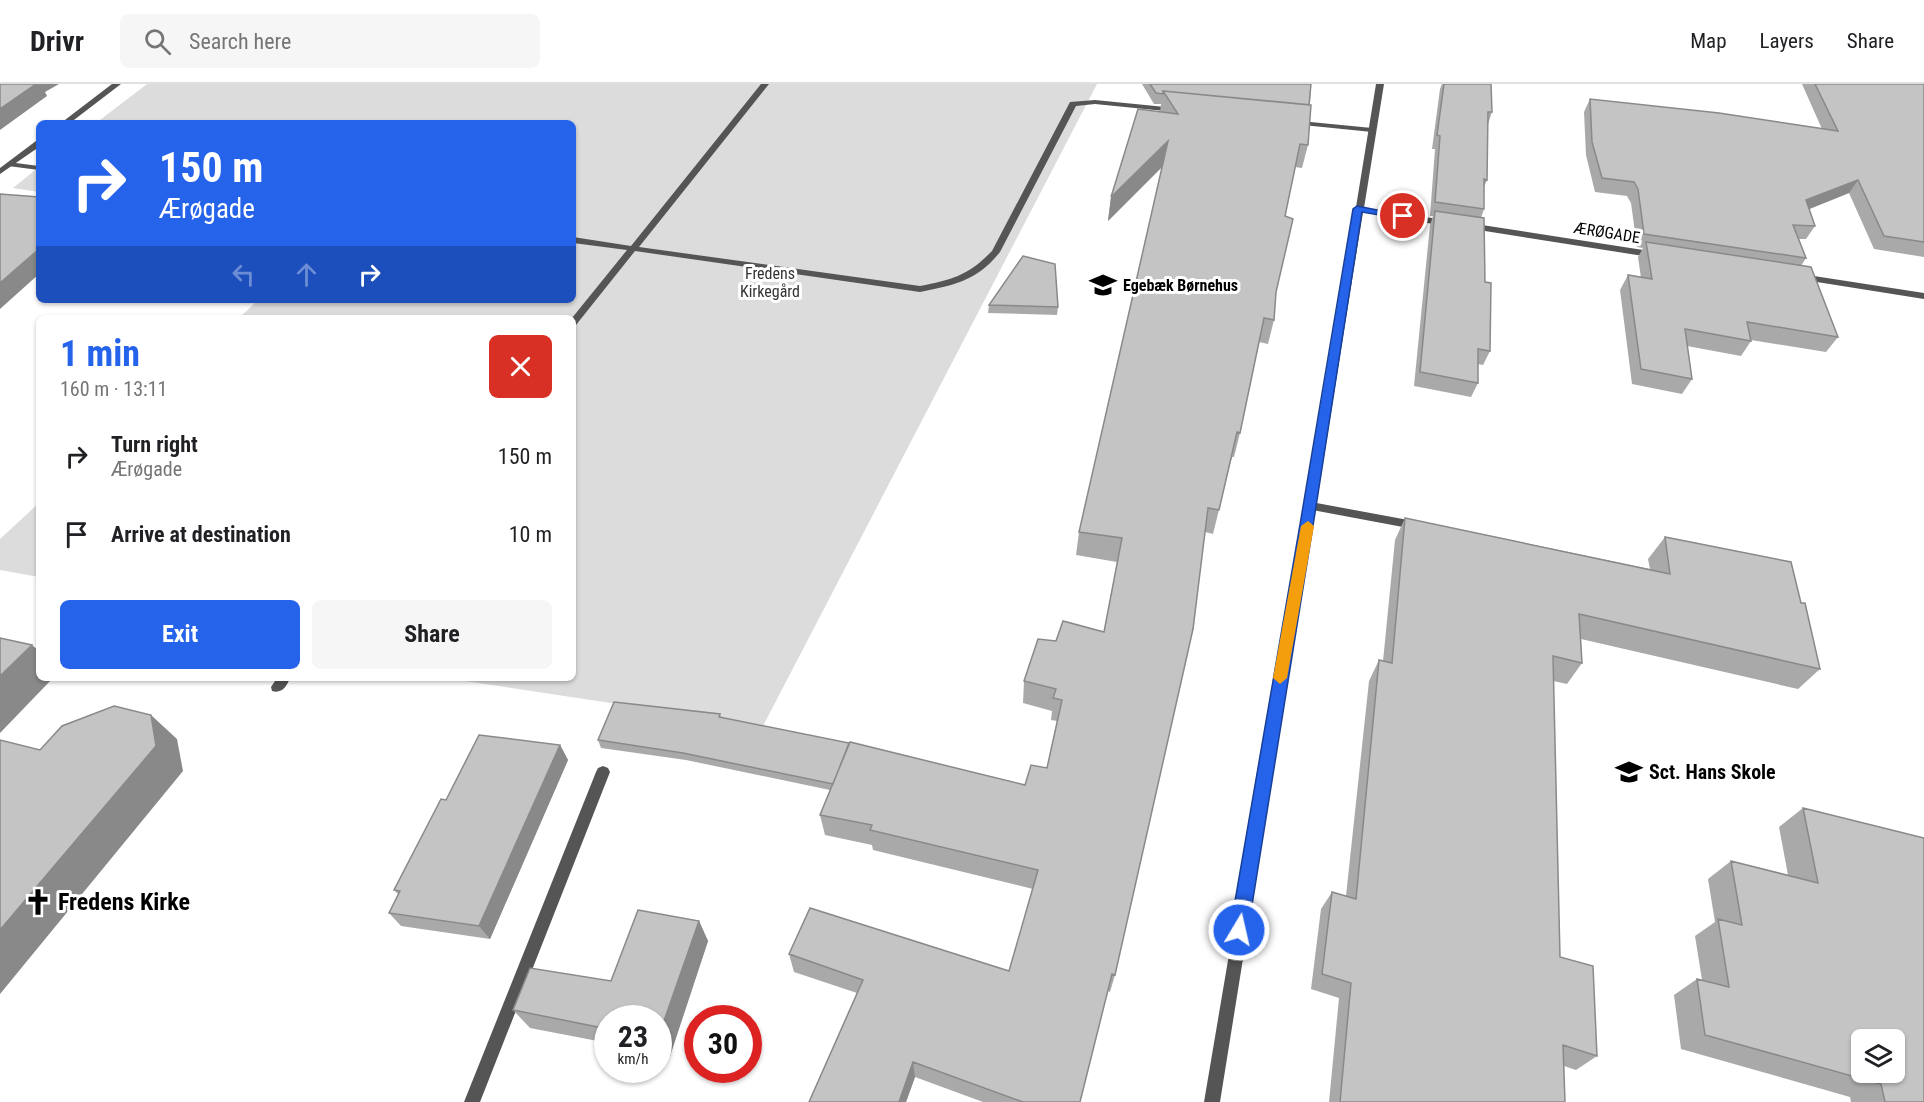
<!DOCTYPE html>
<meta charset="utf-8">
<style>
:root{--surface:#fff;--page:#f6f6f6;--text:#202124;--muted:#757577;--line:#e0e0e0;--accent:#2563eb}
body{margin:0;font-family:"Roboto Condensed",sans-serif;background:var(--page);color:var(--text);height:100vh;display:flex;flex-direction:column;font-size:22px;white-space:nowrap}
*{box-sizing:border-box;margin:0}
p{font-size:20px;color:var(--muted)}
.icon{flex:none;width:33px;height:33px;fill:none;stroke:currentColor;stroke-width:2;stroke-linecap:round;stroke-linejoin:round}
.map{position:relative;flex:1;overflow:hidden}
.panel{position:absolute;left:36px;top:231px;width:540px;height:366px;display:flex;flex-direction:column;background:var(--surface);border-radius:9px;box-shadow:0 2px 4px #0004}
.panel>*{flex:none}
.guide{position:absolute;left:36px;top:36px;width:540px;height:183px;border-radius:9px;box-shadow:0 2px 4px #0004;background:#2563eb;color:#fff;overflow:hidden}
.fabs{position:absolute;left:1851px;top:945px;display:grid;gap:12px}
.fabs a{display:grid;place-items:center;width:54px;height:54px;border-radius:9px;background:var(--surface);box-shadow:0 2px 4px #0004;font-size:30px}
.speed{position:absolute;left:594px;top:921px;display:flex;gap:12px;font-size:30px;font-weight:700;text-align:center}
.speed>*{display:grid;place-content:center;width:78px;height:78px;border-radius:50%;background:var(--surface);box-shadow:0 2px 4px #0004;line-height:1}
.speed small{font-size:15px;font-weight:400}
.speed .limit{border:9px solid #d22;background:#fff;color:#111}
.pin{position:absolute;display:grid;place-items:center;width:51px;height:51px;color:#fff;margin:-26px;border:3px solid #fff;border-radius:50%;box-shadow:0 2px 6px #0007}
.me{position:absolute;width:66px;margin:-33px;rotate:9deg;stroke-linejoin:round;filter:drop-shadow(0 0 4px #0008)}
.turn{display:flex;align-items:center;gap:21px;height:126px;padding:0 24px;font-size:27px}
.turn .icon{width:78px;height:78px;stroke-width:2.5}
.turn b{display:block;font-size:42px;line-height:51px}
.lanes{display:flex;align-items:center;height:57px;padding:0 24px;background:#0003;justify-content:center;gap:30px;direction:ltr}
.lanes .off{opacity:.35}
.round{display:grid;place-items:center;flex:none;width:63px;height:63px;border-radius:9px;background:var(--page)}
.headline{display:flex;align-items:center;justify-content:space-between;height:102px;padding:0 24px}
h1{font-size:36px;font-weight:700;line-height:45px;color:var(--accent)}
.cta{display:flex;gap:12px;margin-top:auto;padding:12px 24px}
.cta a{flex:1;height:69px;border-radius:9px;background:var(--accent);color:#fff;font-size:24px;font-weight:700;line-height:69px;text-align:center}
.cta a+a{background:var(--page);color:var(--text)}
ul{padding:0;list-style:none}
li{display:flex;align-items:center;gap:18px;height:78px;padding:0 24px}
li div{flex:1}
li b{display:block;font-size:22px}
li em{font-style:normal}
header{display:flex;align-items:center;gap:36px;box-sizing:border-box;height:84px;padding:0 30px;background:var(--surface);border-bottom:2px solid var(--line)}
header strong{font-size:28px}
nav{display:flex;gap:33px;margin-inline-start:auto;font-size:21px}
.search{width:420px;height:54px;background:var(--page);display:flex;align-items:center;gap:15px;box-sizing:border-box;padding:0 21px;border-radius:9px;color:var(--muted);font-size:22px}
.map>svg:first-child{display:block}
</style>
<header>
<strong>Drivr</strong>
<div class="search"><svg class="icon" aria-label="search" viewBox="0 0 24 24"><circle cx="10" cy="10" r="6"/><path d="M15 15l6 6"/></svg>Search here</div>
<nav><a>Map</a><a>Layers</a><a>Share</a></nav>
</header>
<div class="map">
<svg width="1924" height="1018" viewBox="0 0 1924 1018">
<rect width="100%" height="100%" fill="#fff"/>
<path fill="#dcdcdc" d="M147,0H1097L763,642L446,594H573V234H239L258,216H573V39H96Z
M39,83V108L13,104Z
M39,419V493L0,486V455Z"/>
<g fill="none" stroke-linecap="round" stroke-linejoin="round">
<path fill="#555" fill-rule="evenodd" d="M761,0H769L639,163L920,202C952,196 969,191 992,167L1070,18L1095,16L1175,24L1179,26L1175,28L1095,20L1076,22L1000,168C977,197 954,201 920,208L635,167L576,241L573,242L572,234L627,166L573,159V153L631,162Z
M1290,36L1372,44L1376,46L1372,48L1293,40H1290Z
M8,78L39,82V86L8,82Z
M1311,418L1419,438L1425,442L1419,446L1307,425L1305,422Z
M277,594H290C287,602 282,610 272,607L271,603Z
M603,682L608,684L610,688L480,1018H464L596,688L598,684Z"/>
<path fill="#555" fill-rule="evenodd" d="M112,0H121L70,39H61Z
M1376,0H1384L1364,124L1445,136L1449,139L1445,142L1363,128L1220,1018H1204L1355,127L1353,125L1356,123Z
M36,57H39V63L0,90V84Z
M1469,139L1656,168L1660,171L1656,174L1466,144L1465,142Z
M1801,190L1924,209V215L1798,195L1797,193Z"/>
</g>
<path fill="#a9a9a9" d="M1142,0H1311L1308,61L1302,84L1295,83L1285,132L1276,208L1274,236L1268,260L1259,258L1240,349L1234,373H1232L1213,450L1205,448L1115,891L1110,908L1108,907L1080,1018H983L915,993L906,1018H809L857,909L794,888L789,870L1009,887L1033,805L873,766L872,761L825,751L820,731L830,706L686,676L601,664L598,656L720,630L721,634L1025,701L1047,684L1057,637L1051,636L1052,627L1023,619L1024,597L1056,557L1104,548L1117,478L1076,471L1079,448L1163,82L1108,137L1111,113L1160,28L1161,20H1154Z
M1442,0H1491L1492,28L1488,40L1487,96L1484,103V125L1481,134L1485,198L1490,267L1483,281L1478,280V299L1471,313L1414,302L1430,141L1433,132H1430L1435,65H1432L1440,5Z
M1802,0H1924V173L1874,165L1849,109L1809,125L1815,142L1806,155H1799L1806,174L1801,182L1838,253L1826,268L1751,256V257L1741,272L1687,262L1692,295L1682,310L1632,300L1620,206L1628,191L1641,194L1638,173L1643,164L1637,163L1631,119L1627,112L1595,108L1586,71L1584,28L1590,15L1822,45Z
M989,221L1058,223L1057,231L988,229Z
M1405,434L1650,485L1648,475L1665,453L1801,519L1820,585L1798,605L1581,555L1582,579L1567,600L1553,597L1560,873L1597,972L1576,986L1564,982L1565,1018H1329L1339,914L1311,905L1321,825L1332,808L1346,812L1369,597L1379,576L1383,577L1395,456Z
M560,661L568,676L490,855L401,842L389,829L398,810L394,806L446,716Z
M1803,724L1924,1018H1851L1850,1013L1681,965L1674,911L1697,895L1702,896L1695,852L1715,838L1708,795L1731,777L1788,791L1779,743Z
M699,837L708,857L670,972L658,970V934H608V959L530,944L513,926L611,897Z"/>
<path fill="#898989" d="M31,0H59L45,8L47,12L0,46V25Z
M1168,57L1165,80L1108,137L1111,113Z
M1858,96L1849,109L1797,130L1806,116Z
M39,165V190L0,225V199Z
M32,561L39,567V594H53L0,649V592Z
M151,631L177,655L183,687L0,910V846Z
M560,661L568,676L490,855L479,842Z
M699,837L708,857L670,972L658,956V954Z
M913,978L915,993L906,1018H899Z"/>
<path fill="#c4c4c4" stroke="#898989" stroke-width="1.5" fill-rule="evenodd" d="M0,0H36L0,25Z
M1150,0H1311L1309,21L1163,7V10L1156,9Z
M1444,0H1491L1492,28H1488L1487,96L1484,95V125L1435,118L1440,52L1437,51Z
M1815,0H1924V158L1884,152L1858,96L1806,116L1815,142L1793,141L1806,174L1644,150L1638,105L1634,98L1602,94L1592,58L1590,15L1719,29L1838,47Z
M1163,7L1311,21L1308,61L1300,60L1285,132L1293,135L1276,208L1274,236L1264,234L1240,349L1237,348L1219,426L1208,424L1193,545L1115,891L1112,890L1080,1018H1023L913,978L899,1018H809L863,896L789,870L810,824L1009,887L1038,786L870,746L872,741L820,731L850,658L1025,701L1031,681L1047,684L1062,616L1053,614L1056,605L1024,597L1038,555L1056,557L1063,537L1104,548L1122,454L1079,448L1168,57L1111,113L1138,25L1178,30Z
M0,110L39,113V165L0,199Z
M1435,127L1484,134L1485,198L1491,199L1490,267L1478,265V299L1420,288Z
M1646,158L1811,183L1838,253L1747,238L1751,257L1685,245L1692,295L1641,285L1628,191L1652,195Z
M1023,172L1055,180L1058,223L989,221Z
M1405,434L1670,490L1665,453L1791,478L1801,519H1805L1820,585L1579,530L1582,579L1553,572L1560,873L1593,882L1597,972L1563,961L1565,1018H1340L1351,899L1322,890L1332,808L1356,815L1379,576L1392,579Z
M0,554L32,561L0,592Z
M614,618L720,630L719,633L849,659L833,700L683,669L598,656Z
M114,622L151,631L156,662L0,846V656L40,666L62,642Z
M479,651L560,661L479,842L389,829L400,807L394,806L441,715L446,716Z
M1803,724L1924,754V1018H1885L1881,1000L1705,951L1697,895L1729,903L1718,835L1742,841L1731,777L1818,799ZM1862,956H1894V988H1862Z
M638,826L699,837L658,954V934H608V945L513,926L530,884L611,897Z"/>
<path fill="#2563eb" stroke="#184099" stroke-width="1.5" d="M1357,122L1408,132L1403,135L1362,128C1326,368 1286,606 1248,846L1245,851L1239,854L1233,851L1230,846C1271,605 1314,366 1353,125Z"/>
<path fill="#f59e0b" d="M1308,437L1314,442L1287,594L1280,600L1273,594L1301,442Z"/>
<defs>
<symbol id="school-bare" viewBox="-9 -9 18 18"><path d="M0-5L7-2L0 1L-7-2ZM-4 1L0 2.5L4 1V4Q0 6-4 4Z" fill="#000" stroke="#fff" stroke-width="2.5" paint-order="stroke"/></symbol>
<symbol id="church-bare" viewBox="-9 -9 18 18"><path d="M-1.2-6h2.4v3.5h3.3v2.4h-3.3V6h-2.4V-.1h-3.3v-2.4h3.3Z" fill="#000" stroke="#fff" stroke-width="2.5" paint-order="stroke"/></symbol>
</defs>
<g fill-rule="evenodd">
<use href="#school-bare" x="1084" y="182" width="38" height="38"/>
<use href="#school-bare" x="1610" y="669" width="38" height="38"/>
<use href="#church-bare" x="19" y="799" width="38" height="38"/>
</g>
<g text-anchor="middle" stroke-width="6" stroke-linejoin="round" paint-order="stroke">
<g font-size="16" fill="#000" stroke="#fff">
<text transform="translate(1607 148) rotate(9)" y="6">ÆRØGADE</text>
</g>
<g font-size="16" fill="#333" stroke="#fff">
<text x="770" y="195">Fredens<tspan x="770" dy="18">Kirkegård</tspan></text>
</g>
<g font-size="16" font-weight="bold" fill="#000" stroke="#fff" text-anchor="start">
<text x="1123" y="207">Egebæk Børnehus</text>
</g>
<g font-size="20" font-weight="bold" fill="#000" stroke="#fff" text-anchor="start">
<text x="1649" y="695">Sct. Hans Skole</text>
</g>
<g font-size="24" font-weight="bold" fill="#000" stroke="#fff" text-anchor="start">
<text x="58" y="826">Fredens Kirke</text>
</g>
</g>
</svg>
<div class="fabs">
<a><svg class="icon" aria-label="layers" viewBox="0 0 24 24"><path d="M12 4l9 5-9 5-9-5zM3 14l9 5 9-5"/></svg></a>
</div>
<div class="speed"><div>23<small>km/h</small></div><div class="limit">30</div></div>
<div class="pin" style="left:1403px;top:132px;background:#d93025"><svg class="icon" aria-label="arrive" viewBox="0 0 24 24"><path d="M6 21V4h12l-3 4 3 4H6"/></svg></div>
<svg class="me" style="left:1239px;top:846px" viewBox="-20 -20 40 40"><circle r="17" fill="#2563eb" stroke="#fff" stroke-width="3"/><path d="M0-11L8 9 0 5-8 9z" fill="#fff"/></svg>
<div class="guide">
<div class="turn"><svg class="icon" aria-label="right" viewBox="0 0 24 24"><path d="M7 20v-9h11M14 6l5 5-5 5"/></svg><div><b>150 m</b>Ærøgade</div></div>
<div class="lanes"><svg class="icon off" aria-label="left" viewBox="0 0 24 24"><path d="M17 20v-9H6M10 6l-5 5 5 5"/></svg><svg class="icon off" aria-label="ahead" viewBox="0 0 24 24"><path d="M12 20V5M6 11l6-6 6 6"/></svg><svg class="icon" aria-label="right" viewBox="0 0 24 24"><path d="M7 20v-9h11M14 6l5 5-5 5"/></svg></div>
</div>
<section class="panel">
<div class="headline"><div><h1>1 min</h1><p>160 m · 13:11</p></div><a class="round" style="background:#d93025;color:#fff"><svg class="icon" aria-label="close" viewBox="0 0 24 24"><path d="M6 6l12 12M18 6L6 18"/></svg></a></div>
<ul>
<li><svg class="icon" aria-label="right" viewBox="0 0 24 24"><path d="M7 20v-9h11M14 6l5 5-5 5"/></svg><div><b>Turn right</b><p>Ærøgade</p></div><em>150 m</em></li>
<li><svg class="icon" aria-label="arrive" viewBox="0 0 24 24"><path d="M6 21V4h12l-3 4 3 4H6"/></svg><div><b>Arrive at destination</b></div><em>10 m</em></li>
</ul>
<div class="cta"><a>Exit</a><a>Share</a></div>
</section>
</div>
